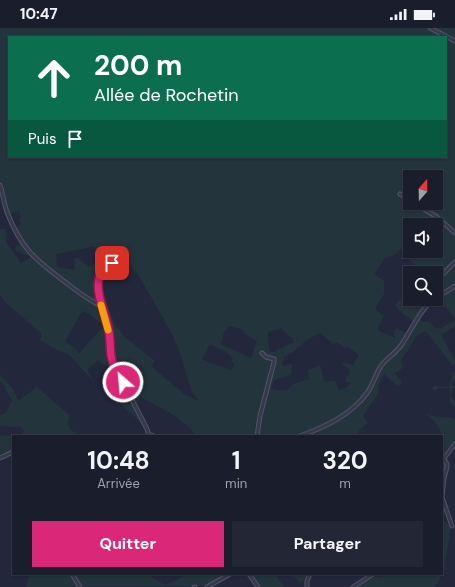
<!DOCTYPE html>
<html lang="fr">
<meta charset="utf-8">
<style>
:root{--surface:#1a1d2c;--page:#232634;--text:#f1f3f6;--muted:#9fa2a9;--line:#383b48;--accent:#db2777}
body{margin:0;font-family:"DM Sans",sans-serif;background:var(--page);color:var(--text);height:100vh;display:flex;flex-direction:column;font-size:15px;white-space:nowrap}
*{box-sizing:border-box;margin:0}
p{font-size:13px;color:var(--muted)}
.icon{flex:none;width:22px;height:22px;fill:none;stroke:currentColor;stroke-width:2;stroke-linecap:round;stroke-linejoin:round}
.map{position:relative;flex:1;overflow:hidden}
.side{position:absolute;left:12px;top:407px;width:431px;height:140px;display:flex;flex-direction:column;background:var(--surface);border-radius:0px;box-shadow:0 1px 3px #0004,0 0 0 1px var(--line)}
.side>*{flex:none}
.banner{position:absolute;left:8px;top:8px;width:439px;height:122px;border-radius:0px;box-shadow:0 1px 3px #0004,0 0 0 1px var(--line);background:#0b6e4f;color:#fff;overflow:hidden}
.needle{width:26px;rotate:20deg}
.tools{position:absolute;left:403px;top:142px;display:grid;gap:8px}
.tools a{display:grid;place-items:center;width:40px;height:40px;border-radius:0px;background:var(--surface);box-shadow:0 1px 3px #0004,0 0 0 1px var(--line);font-size:20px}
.pin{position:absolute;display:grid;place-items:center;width:34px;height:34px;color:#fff;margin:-17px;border-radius:8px;box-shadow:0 2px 6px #0006}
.me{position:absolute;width:44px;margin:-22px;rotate:333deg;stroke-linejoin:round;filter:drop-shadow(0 0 3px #0008)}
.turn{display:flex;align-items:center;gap:14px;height:84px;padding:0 20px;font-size:18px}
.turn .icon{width:52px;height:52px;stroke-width:2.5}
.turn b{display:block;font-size:28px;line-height:34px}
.then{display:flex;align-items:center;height:38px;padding:0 20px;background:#0003;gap:8px;font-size:15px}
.eta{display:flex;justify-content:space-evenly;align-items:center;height:68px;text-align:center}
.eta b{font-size:24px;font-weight:700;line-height:28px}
.action{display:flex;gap:8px;margin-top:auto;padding:8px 20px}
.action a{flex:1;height:46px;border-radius:0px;background:var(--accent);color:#fff;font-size:16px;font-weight:700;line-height:46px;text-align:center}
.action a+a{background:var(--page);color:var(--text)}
.status{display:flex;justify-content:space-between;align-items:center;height:28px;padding:0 20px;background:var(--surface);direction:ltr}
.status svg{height:11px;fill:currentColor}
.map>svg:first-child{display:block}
</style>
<div class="status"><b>10:47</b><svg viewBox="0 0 49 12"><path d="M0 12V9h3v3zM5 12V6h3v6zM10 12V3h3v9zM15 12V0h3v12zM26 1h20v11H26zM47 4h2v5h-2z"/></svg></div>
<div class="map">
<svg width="455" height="559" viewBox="0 0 455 559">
<rect width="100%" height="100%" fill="#22273b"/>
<path fill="#24343c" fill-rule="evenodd" d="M0,0H455V290L438,270L436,271V245H418L415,237L406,228L407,222L400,221L394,227L385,230L374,246L384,253V266L375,281L384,288L377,301L379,303L395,310L394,303L397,300L407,305L414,294L400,283L395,277L410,260V271H436L428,279L419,291L423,294H430L436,301L439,299L440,301L455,292V298L441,307L455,332V336L452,338L451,336L426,303L417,308L401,332L403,340L395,345L402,354L398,358L384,346L378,358L379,364L363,388L368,395L360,401L357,408H212L208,405L207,408H196C183,389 161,380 141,370L136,377L144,398L113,368L123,357L113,344L98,332L87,342L96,356L68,326L53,320L40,312L42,306L5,274L0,267V201H5L7,206L6,214L21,235L31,229L23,226L20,223L17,224L15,221L16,218L25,215L15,200L21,196L19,191L21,190L19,183L9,186L0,151ZM9,9H446V129H9ZM410,149H436V175H410ZM410,197H436V223H410ZM92,219L95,220L100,234L89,239L78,230H74L75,242L57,239L56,226ZM124,235L128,236L138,246L173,308L179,322L192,364L199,373L184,366L151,338L155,333L126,310L115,297L100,256V251L111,245L112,241ZM82,283L89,286L104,298L79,325L74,319L65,314ZM229,298L242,301L245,306L257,313L251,330L221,316L224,304ZM281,300L290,309H291L294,314L277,322L275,324H270L268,313V304ZM320,305L333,316L337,314L345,320L348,319L359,327L353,337L343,334L342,336L349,341L350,346L346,349V354H350V356L346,360L339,362L335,353H324L320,337L308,342L309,351L293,356C289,365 279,362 271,361L274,352L291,347L292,336L283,338L281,335L284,332L283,329L293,324L307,312ZM210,316L228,325L233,330L231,334L234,336L231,342L213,336L202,331Z
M455,344V351L452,356L453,358H455V360L452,361L451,369L455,374V379L450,375V360H439L434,363L432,360L433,358L449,359L452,349L451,345Z
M0,347C9,356 14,360 18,373L37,359L69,387V391L68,395L70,401L80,408H13V423L0,427V408L22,406L24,403L21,399L0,398V387C7,385 10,378 12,372L4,360L5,359L0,353Z
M426,386C436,390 445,388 455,391V412L444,425L442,424C442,403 443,401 426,386Z
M443,492L451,498L445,535L446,538L442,546Z
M30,546H150L152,549L165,557L177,552L187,546H226L204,558L24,559H26Z
M251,546H305L307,548L300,556L296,550L288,548H276L284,559H260Z
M390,546H442L435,559H357L375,547L381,549Z"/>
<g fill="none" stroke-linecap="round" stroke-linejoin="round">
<defs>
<path id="street" d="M430,0L455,13
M0,157C3,166 4,176 7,184C21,221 36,232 65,254C77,263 88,272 101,278
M400,166L410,173
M414,175L437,189L455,205
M112,235C108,243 100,248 98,253L101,278L109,304L110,326L113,335L147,401L149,408
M436,253L455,234
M436,257L441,265
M436,270L455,258
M148,406L154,408
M257,408L260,388L274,334V331L266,329L262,325
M300,408C325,399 351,387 367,365C373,357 375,347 381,338C387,330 396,325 402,316C412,301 420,282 434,271
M0,430L13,424
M443,430L447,436V439L444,450L442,469L452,498
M442,433L455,416
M72,546L80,559
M249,546L258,559
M194,559H195
M207,559L230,546
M307,559V553L310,546
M353,559L373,546"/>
</defs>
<use href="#street" stroke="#515466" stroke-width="5"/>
<use href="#street" stroke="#35394b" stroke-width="3"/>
</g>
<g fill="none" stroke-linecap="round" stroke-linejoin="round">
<defs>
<path id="route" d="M112,235L107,244L99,250C95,267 107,288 109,304C111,314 109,325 113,335C115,341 119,348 123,354"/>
</defs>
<use href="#route" stroke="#8e194d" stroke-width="10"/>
<use href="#route" stroke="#db2777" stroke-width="7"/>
<path stroke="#f59e0b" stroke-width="7" d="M101,277L108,302"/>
</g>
</svg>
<div class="tools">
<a><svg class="needle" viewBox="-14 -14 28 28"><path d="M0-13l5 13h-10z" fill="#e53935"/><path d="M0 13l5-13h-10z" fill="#9fa2a9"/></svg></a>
<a><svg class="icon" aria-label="sound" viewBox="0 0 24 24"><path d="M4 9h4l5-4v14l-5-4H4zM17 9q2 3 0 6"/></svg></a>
<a><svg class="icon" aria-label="search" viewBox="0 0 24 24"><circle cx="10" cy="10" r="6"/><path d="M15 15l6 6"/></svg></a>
</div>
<div class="pin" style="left:112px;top:235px;background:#d93025"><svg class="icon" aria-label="arrive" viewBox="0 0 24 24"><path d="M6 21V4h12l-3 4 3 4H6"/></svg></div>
<svg class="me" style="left:123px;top:354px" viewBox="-20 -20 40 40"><circle r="17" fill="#db2777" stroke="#fff" stroke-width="3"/><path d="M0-11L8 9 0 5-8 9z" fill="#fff"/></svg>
<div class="banner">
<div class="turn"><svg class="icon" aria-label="ahead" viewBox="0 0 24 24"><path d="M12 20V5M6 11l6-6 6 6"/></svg><div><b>200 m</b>Allée de Rochetin</div></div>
<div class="then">Puis<svg class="icon" aria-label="arrive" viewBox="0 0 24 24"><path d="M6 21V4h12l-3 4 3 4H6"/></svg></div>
</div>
<section class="side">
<div class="eta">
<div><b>10:48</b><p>Arrivée</p></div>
<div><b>1</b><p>min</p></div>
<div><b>320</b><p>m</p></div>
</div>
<div class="action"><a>Quitter</a><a>Partager</a></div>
</section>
</div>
